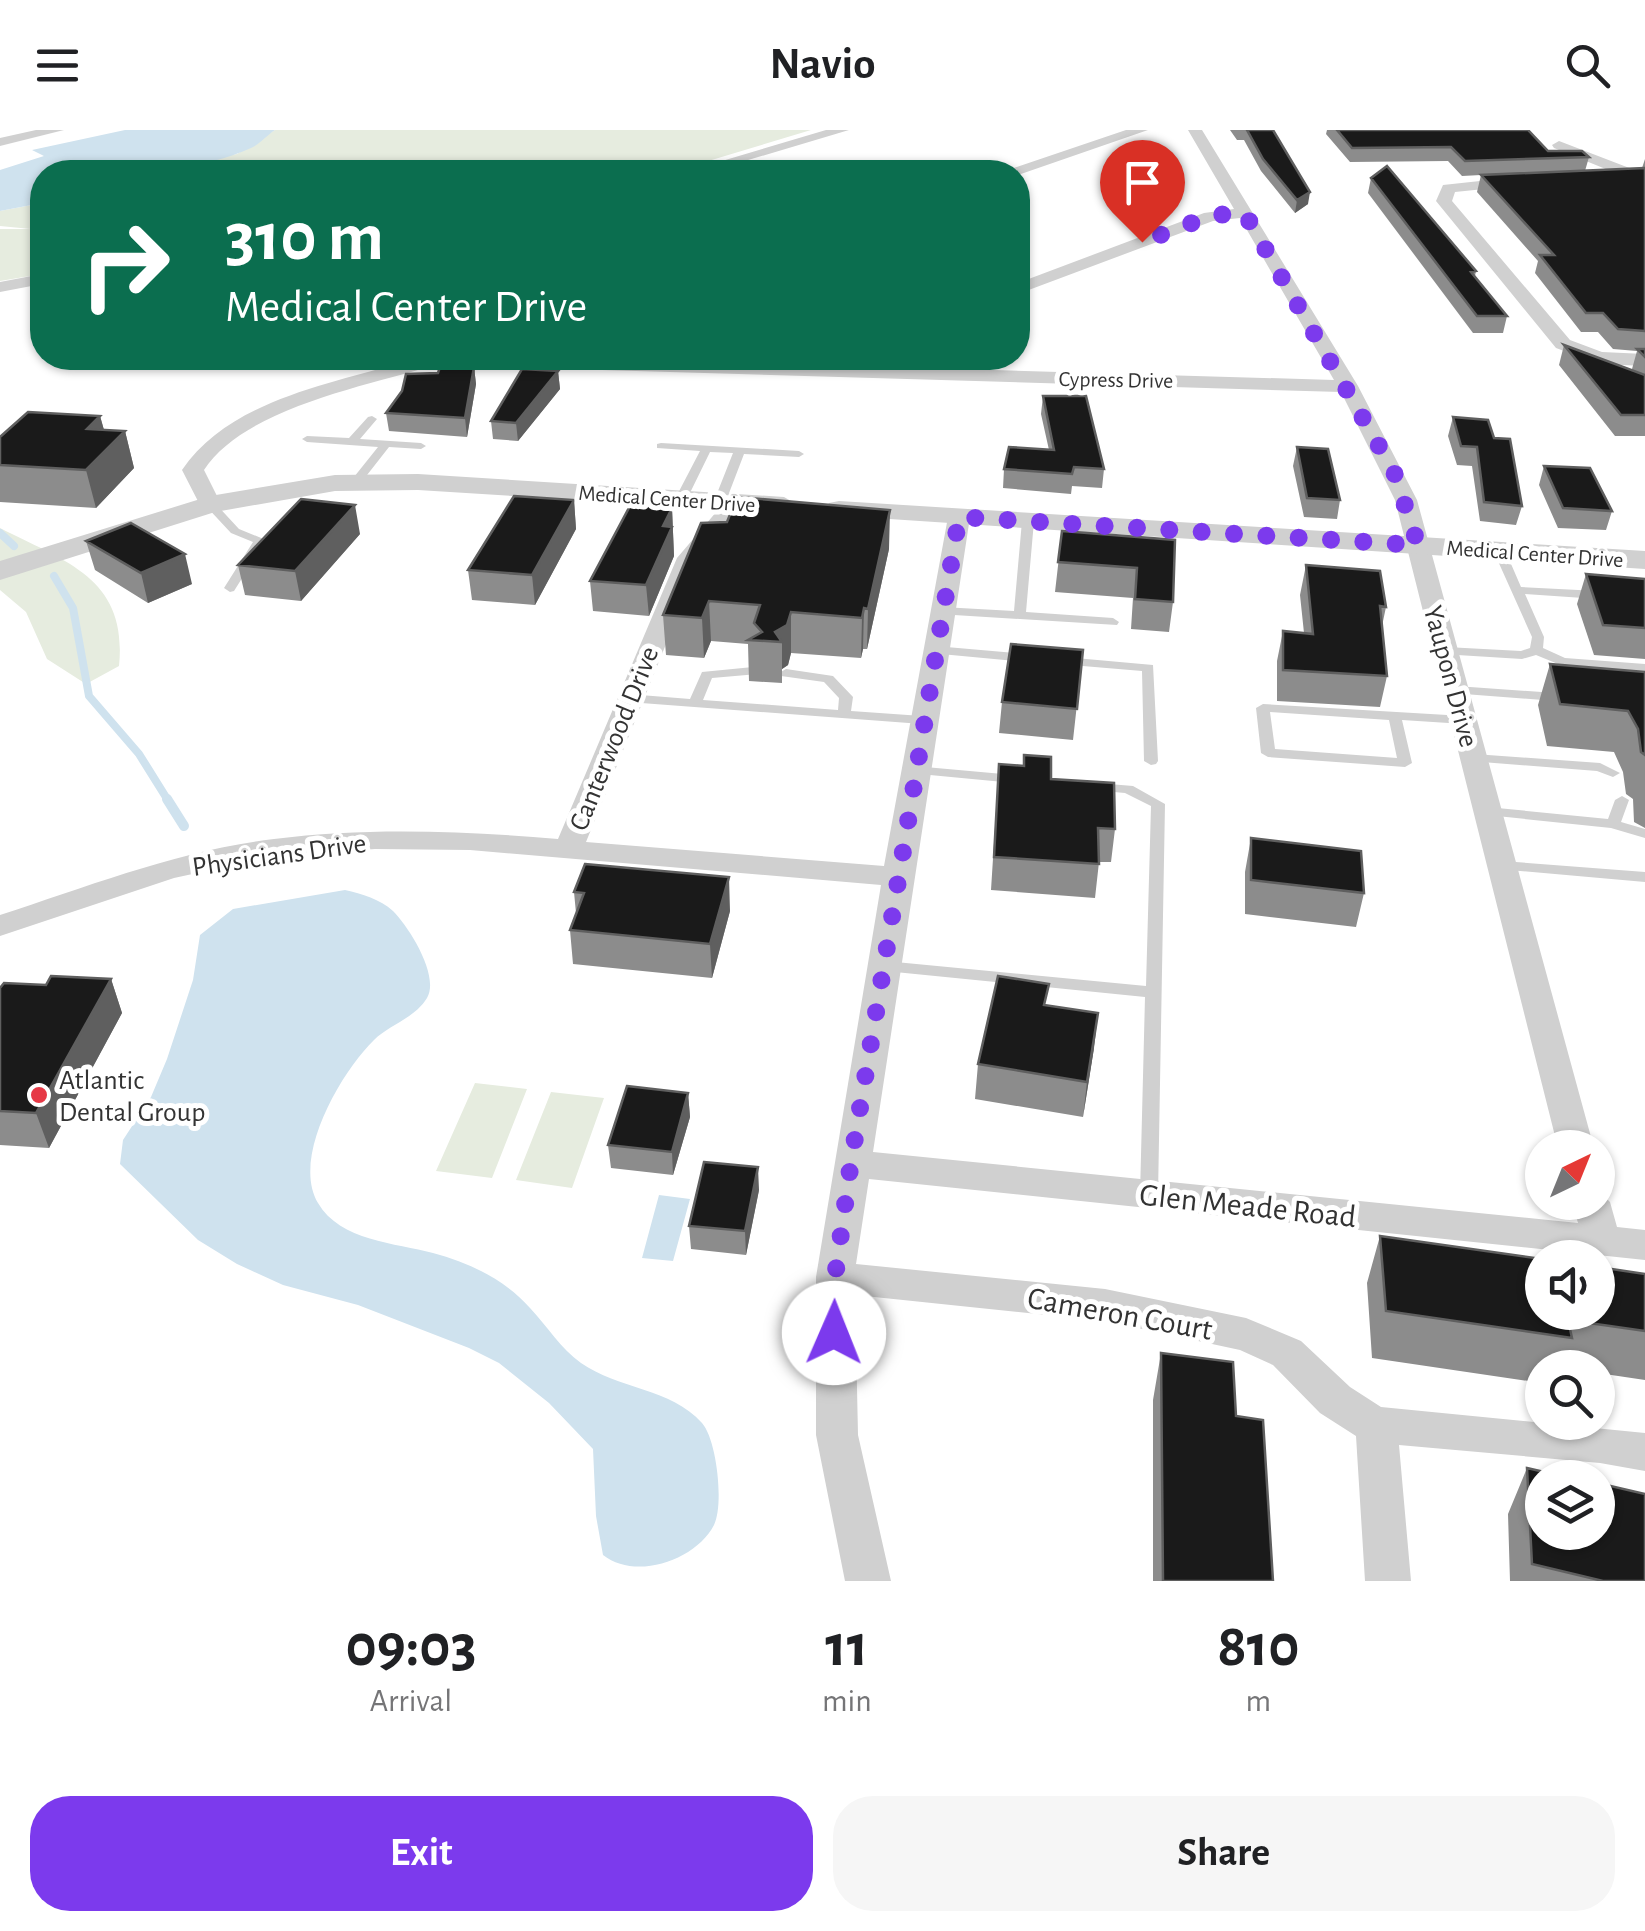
<!DOCTYPE html>
<style>
:root{--surface:#fff;--page:#f6f6f6;--text:#202124;--muted:#757577;--accent:#7c3aed}
body{margin:0;font-family:"Alegreya Sans",sans-serif;background:var(--page);color:var(--text);height:100vh;display:flex;flex-direction:column;font-size:38px;white-space:nowrap}
*{box-sizing:border-box;margin:0}
p{font-size:32px;color:var(--muted)}
.icon{flex:none;width:55px;height:55px;fill:none;stroke:currentColor;stroke-width:2;stroke-linecap:round;stroke-linejoin:round}
.map{position:relative;height:1451px;overflow:hidden}
.side{display:flex;flex-direction:column;background:var(--surface);flex:1}
.side>*{flex:none}
.banner{position:absolute;left:30px;top:30px;width:1000px;height:210px;border-radius:40px;box-shadow:0 2px 8px #0004;background:#0b6e4f;color:#fff;overflow:hidden}
.needle{width:65px;rotate:43deg}
.controls{position:absolute;left:1525px;top:1000px;display:grid;gap:20px}
.controls a{display:grid;place-items:center;width:90px;height:90px;border-radius:50%;background:var(--surface);box-shadow:0 2px 8px #0004;font-size:50px}
.pin{position:absolute;display:grid;place-items:center;width:85px;height:85px;color:#fff;margin:-102px -42px;border-radius:50% 50% 50% 0;rotate:-45deg;box-shadow:0 0 10px #0007}
.pin .icon{rotate:45deg}
.me{position:absolute;width:110px;margin:-55px;rotate:1deg;stroke-linejoin:round;filter:drop-shadow(0 0 8px #0008)}
.turn{display:flex;align-items:center;gap:35px;height:210px;padding:0 30px;font-size:45px}
.turn .icon{width:130px;height:130px;stroke-width:2.5}
.turn b{display:block;font-size:70px;line-height:85px}
.eta{display:flex;justify-content:space-evenly;align-items:center;height:170px;text-align:center}
.eta b{font-size:60px;font-weight:700;line-height:70px}
.primary-button{display:flex;gap:20px;margin-top:auto;padding:20px 30px}
.primary-button a{flex:1;height:115px;border-radius:40px;background:var(--accent);color:#fff;font-size:40px;font-weight:700;line-height:115px;text-align:center}
.primary-button a+a{background:var(--page);color:var(--text)}
header{display:flex;justify-content:space-between;align-items:center;height:130px;padding:0 30px;background:var(--surface);font-size:45px;font-weight:700}
.map>svg:first-child{display:block}
</style>
<header><svg class="icon" aria-label="menu" viewBox="0 0 24 24"><path d="M4 6h16M4 12h16M4 18h16"/></svg>Navio<svg class="icon" aria-label="search" viewBox="0 0 24 24"><circle cx="10" cy="10" r="6"/><path d="M15 15l6 6"/></svg></header>
<div class="map">
<svg width="1645" height="1451" viewBox="0 0 1645 1451">
<rect width="100%" height="100%" fill="#fff"/>
<path fill="#e6ecdf" d="M275,0H811L705,32L646,42H140L237,24Z
M42,73V144L0,151V99H31L0,96V81Z
M0,398C66,432 128,448 119,536L86,554L47,529L26,482L0,460Z
M475,953L527,959L492,1048L436,1041Z
M551,962L604,968L572,1058L516,1050Z"/>
<path fill="#cfe2ee" d="M125,0H275C266,6 260,14 251,18C191,46 107,42 42,42V73L0,81V40L44,26L32,20Z
M345,760C362,764 380,769 393,781C409,797 440,846 427,868C415,888 389,895 374,910C341,942 291,1028 318,1073C340,1111 396,1113 433,1123C470,1133 504,1149 530,1178C547,1196 561,1219 581,1233C618,1259 671,1258 702,1293C717,1310 724,1375 714,1395C696,1430 636,1451 603,1425L596,1386L593,1319L549,1273L499,1233L469,1218L358,1175L283,1155L237,1134L198,1110L120,1034L123,1010L151,967L167,929L193,850L200,805L233,779Z
M659,1065L690,1069L673,1131L642,1128Z"/>
<g fill="none" stroke-linecap="round" stroke-linejoin="round">
<path stroke="#cfe2ee" stroke-width="8" d="M0,403L14,416
M54,446L73,478L89,566L139,624L169,672"/>
<path stroke="#cfe2ee" stroke-width="10" d="M167,669L184,696"/>
<path fill="#d0d0d0" fill-rule="evenodd" d="M372,286L377,289L360,309L421,313L426,316L421,319L389,317L360,354L356,355L350,352L378,317L307,312L302,309L307,306L349,308L368,287Z
M661,313L799,321L804,324L799,327L744,324L726,371L720,374L714,371L733,323L710,322L687,369L681,372L675,369L700,321L657,318V314Z
M210,371L214,372L239,399L266,410L234,461L230,462L224,458L253,412L231,403L204,374Z
M1028,388L1034,391L1026,482L1113,488L1119,492L1117,495L938,484V478L942,477L1014,481L1022,391Z
M1499,416L1505,420L1521,457L1598,461L1604,465L1598,469L1525,464L1544,507L1543,518L1565,528L1645,534V542L1563,536L1536,525L1522,529L1441,524L1440,521L1446,517L1521,521L1530,518L1532,507L1493,420Z
M935,516L1026,524L1032,528L1026,532L930,523L929,520Z
M1064,527L1153,535L1158,631L1156,634L1151,635L1144,631L1142,541L1059,534L1058,531L1059,528Z
M753,537L758,538L760,541L758,544L712,548L703,570L838,580L839,568L824,552L781,546L779,543L786,539L833,546L853,567L851,581L922,586L929,590L922,594L628,572L621,568L628,564L690,569L702,542Z
M1456,556L1556,563L1563,567L1556,571L1451,563L1449,560L1451,557Z
M1263,574L1464,586L1471,590L1464,594L1402,590L1412,633L1405,637L1268,627L1261,623L1256,578ZM1270,582L1389,590L1397,628L1275,619Z
M1474,624L1600,633L1620,643L1613,647L1597,641L1469,631L1467,628Z
M914,636L1014,645L1021,649L1014,653L909,643L907,640Z
M1097,653L1133,656L1165,674L1158,1065L1156,1070L1149,1072L1142,1070L1140,1065L1145,867L885,841L877,836L885,831L1146,856L1151,676L1125,663L1092,660L1090,657Z
M1622,666L1629,670L1621,692L1645,699V708L1611,698L1487,685L1480,681L1487,677L1608,689L1615,670Z
M1502,731L1645,742V752L1497,739L1494,736Z"/>
<path fill="#d0d0d0" fill-rule="evenodd" d="M36,0H64L0,16V8Z
M826,0H849L708,42H685Z
M1126,0H1148L1018,45L1002,42Z
M1188,0H1202L1358,256L1417,370L1594,1018H1558L1395,370L1341,262L435,235C367,256 244,278 204,340L221,374L218,379H202L182,340C228,272 325,255 400,233L395,228H585L1334,250L1240,88L1213,91L1018,164V153L1204,83L1234,79Z
M1559,11L1645,44V55L1554,18L1552,15Z
M1517,47L1525,52L1523,55L1455,62L1452,71L1570,210L1602,222L1645,224V236L1599,234L1556,218L1436,71L1443,55Z
M42,144V154L0,162V152Z
M737,365L748,372L700,430L586,712L884,736L948,387L959,380L970,387L873,1022L1578,1093L1572,1072H1598V1060L1610,1072L1617,1097L1645,1100V1130L869,1049L856,1134L1105,1159L1246,1188L1301,1211L1350,1257L1381,1277L1645,1303V1341L1600,1333L1399,1315L1411,1451H1365L1356,1306L1320,1283L1273,1235L1240,1220L1105,1191L855,1165L858,1305L891,1451H845L816,1305V1147L881,755L470,720L375,719L271,727L174,748L0,806V785C89,756 180,720 274,709C368,697 463,701 558,709L677,428L729,367Z"/>
<path fill="#d0d0d0" fill-rule="evenodd" d="M418,344L784,367L798,375L784,383L418,360L335,361L215,382L0,450V431L210,366L335,345Z
M839,371L1645,421V439L829,385L825,379L829,373Z"/>
</g>
<path fill="#8c8c8c" d="M1230,0H1273L1308,74L1295,83L1261,41L1244,10H1237Z
M1327,0H1528L1548,21L1589,27L1585,41L1642,38L1645,29V306H1615L1559,235L1564,215L1633,240L1632,239L1637,221L1613,219L1598,202H1581L1535,143L1538,131L1477,62L1481,45L1462,46L1448,31L1350,32L1326,4Z
M1371,48L1476,141L1475,146L1507,186L1503,203H1473L1368,63Z
M474,237L476,254L467,307L389,301L386,283L438,243Z
M558,241L560,259L518,311L493,309L491,291Z
M1043,266L1104,339L1102,358L1072,356L1071,364L1003,358L1004,339L1049,320L1041,284Z
M100,286L104,300L125,301L134,338L96,378L0,372V307Z
M1453,287L1494,308L1522,376L1516,395L1480,391L1472,336L1457,335L1448,306Z
M1297,317L1340,370L1337,389L1304,387L1293,336Z
M1544,336L1612,381L1606,400L1558,398L1539,355Z
M574,370L576,399L535,475L472,470L468,440Z
M672,378L674,426L649,486L593,481L590,451Z
M1062,401L1175,410L1173,472L1169,502L1131,499L1133,468L1055,462Z
M360,404L301,471L245,465L238,435Z
M86,411L192,454L148,473L95,440Z
M889,419L867,519H863L861,528L791,523L788,535L782,539V553L749,551L748,514L711,511L704,528L666,525L663,485Z
M1306,435L1386,477L1382,496L1387,546L1380,577L1277,571V531L1283,501L1304,503L1300,465Z
M1586,444L1645,449V529L1594,525L1577,474Z
M1083,520L1073,610L999,603L1002,572Z
M1550,534L1645,542V698L1634,692L1633,669L1626,664L1623,642L1614,622L1547,616L1538,575Z
M999,634L1051,649L1115,699L1111,732H1099L1095,768L991,760Z
M1251,708L1364,763L1356,797L1245,784V742Z
M574,762L730,781L712,848L573,834L570,800L576,783Z
M111,849L122,883L49,1018L0,1015V858Z
M1094,918L1083,987L975,969L978,934Z
M688,963L690,987L673,1045L611,1038L608,1015Z
M759,1060L746,1125L691,1119L689,1096Z
M1380,1106L1645,1144V1250L1598,1243V1238H1542V1253L1372,1228L1367,1153Z
M1161,1223L1236,1286L1273,1451H1153V1270Z
M1527,1338L1645,1451H1510L1508,1384Z"/>
<path fill="#5f5f5f" d="M1310,62L1308,74L1295,83L1297,70Z
M474,237L476,254L467,307L465,288Z
M558,241L560,259L518,311L516,293Z
M100,286L109,318L125,301L134,338L96,378L86,340L87,299Z
M574,370L576,399L535,475L532,445Z
M355,375L360,404L301,471L295,441Z
M672,378L674,426L649,486L646,455L663,396Z
M890,380L889,419L867,519L868,479Z
M185,424L192,454L148,473L141,443Z
M709,471L711,511L704,528L702,488Z
M864,478L863,519L861,528L862,488Z
M791,482V523L788,535L782,539V512L775,502Z
M729,747L730,781L712,848L710,814Z
M111,849L122,883L49,1018L36,983Z
M1098,883L1094,918L1083,987L1087,952Z
M688,963L690,987L673,1045L672,1022Z
M758,1037L759,1060L746,1125L745,1101Z"/>
<path fill="#1a1a1a" stroke="#5f5f5f" stroke-width="2.5" d="M1247,0H1273L1310,62L1297,70L1263,29Z
M1337,0H1528L1548,21H1582L1589,27L1465,31L1451,17L1352,18Z
M1387,36L1476,141L1471,142L1507,186H1477L1371,48Z
M1645,38V201L1618,199L1603,183H1586L1540,125H1554L1481,45Z
M1564,215L1645,245V285H1621Z
M1637,219H1645V227Z
M440,237H474L465,288L386,283L402,261L406,244L438,243Z
M522,239L558,241L516,293L491,291Z
M1043,266H1086L1104,339L1074,337L1072,344L1004,339L1009,317L1054,320Z
M28,282L100,286L87,299L125,301L86,340L0,335V307Z
M1453,287L1488,290L1494,308L1510,309L1522,376L1484,372L1477,317L1461,316Z
M1297,317L1328,319L1340,370L1307,368Z
M1544,336L1590,338L1612,381L1563,378Z
M514,366L574,370L532,445L468,440Z
M737,367L890,380L868,479L864,478L862,488L791,482L787,495L775,502L782,512L748,510L762,502L754,493L760,475L709,471L702,488L663,485L701,393L727,392Z
M301,369L355,375L295,441L238,435Z
M631,374L672,378L663,396L672,397L646,455L590,451Z
M131,393L185,424L141,443L86,411Z
M1062,401L1175,410L1173,472L1135,469L1137,438L1058,432Z
M1306,435L1380,441L1386,477L1380,476L1387,546L1283,540V501L1313,504Z
M1586,444L1645,449V498L1603,495Z
M1011,514L1083,520L1077,579L1002,572Z
M1550,534L1645,542V625L1641,622L1638,599L1628,581L1560,574Z
M1024,625L1051,627V649L1114,653L1115,699L1098,698L1099,734L994,727L999,634L1024,636Z
M1251,708L1361,721L1364,763L1251,750Z
M585,734L729,747L710,814L570,800L584,763L574,762Z
M51,846L111,849L36,983L0,981V858L4,853L46,855Z
M998,846L1049,854L1044,875L1098,883L1087,952L978,934Z
M627,956L688,963L672,1022L608,1015Z
M704,1032L758,1037L745,1101L689,1096Z
M1380,1106L1542,1129V1182H1598V1137L1645,1144V1201L1568,1190L1572,1208L1386,1181Z
M1161,1223L1233,1232L1236,1286L1263,1290L1273,1451H1163Z
M1527,1338L1570,1348H1542V1402H1598V1353L1645,1364V1451H1603L1532,1434Z"/>
<g fill="none" stroke-linecap="round" stroke-linejoin="round">
<path stroke="#7c3aed" stroke-width="18" stroke-dasharray="0 32.4" d="M834,1203L835,1147L851,1032L959,387L1418,415L1394,342L1244,82L1210,86L1142,112"/>
</g>
<circle fill="#e63946" stroke="#fff" stroke-width="4" cx="39" cy="965" r="10"/>
<g text-anchor="middle" stroke-width="10" stroke-linejoin="round" paint-order="stroke">
<g font-size="22" fill="#333" stroke="#fff">
<text transform="translate(1116 249) rotate(1)" y="8">Cypress Drive</text>
<text transform="translate(667 368) rotate(4)" y="8">Medical Center Drive</text>
<text transform="translate(1535 423) rotate(4)" y="8">Medical Center Drive</text>
</g>
<g font-size="28" fill="#333" stroke="#fff">
<text transform="translate(1452 546) rotate(75)" y="10">Yaupon Drive</text>
<text transform="translate(613 608) rotate(-68)" y="10">Canterwood Drive</text>
<text transform="translate(279 724) rotate(-8)" y="10">Physicians Drive</text>
</g>
<g font-size="28" fill="#333" stroke="#fff" text-anchor="start">
<text x="59" y="959">Atlantic<tspan x="59" dy="32">Dental Group</tspan></text>
</g>
<g font-size="32" fill="#333" stroke="#fff">
<text transform="translate(1248 1075) rotate(6)" y="11">Glen Meade Road</text>
<text transform="translate(1120 1183) rotate(10)" y="11">Cameron Court</text>
</g>
</g>
</svg>
<div class="controls">
<a><svg class="needle" viewBox="-14 -14 28 28"><path d="M0-13l5 13h-10z" fill="#e53935"/><path d="M0 13l5-13h-10z" fill="#757577"/></svg></a>
<a><svg class="icon" aria-label="sound" viewBox="0 0 24 24"><path d="M4 9h4l5-4v14l-5-4H4zM17 9q2 3 0 6"/></svg></a>
<a><svg class="icon" aria-label="search" viewBox="0 0 24 24"><circle cx="10" cy="10" r="6"/><path d="M15 15l6 6"/></svg></a>
<a><svg class="icon" aria-label="layers" viewBox="0 0 24 24"><path d="M12 4l9 5-9 5-9-5zM3 14l9 5 9-5"/></svg></a>
</div>
<div class="pin" style="left:1142px;top:112px;background:#d93025"><svg class="icon" aria-label="arrive" viewBox="0 0 24 24"><path d="M6 21V4h12l-3 4 3 4H6"/></svg></div>
<svg class="me" style="left:834px;top:1203px" viewBox="-20 -20 40 40"><circle r="19" fill="#fff"/><path d="M0-13L10 11 0 6-10 11z" fill="#7c3aed"/></svg>
<div class="banner">
<div class="turn"><svg class="icon" aria-label="right" viewBox="0 0 24 24"><path d="M7 20v-9h11M14 6l5 5-5 5"/></svg><div><b>310 m</b>Medical Center Drive</div></div>
</div>
</div>
<section class="side">
<div class="eta">
<div><b>09:03</b><p>Arrival</p></div>
<div><b>11</b><p>min</p></div>
<div><b>810</b><p>m</p></div>
</div>
<div class="primary-button"><a>Exit</a><a>Share</a></div>
</section>
